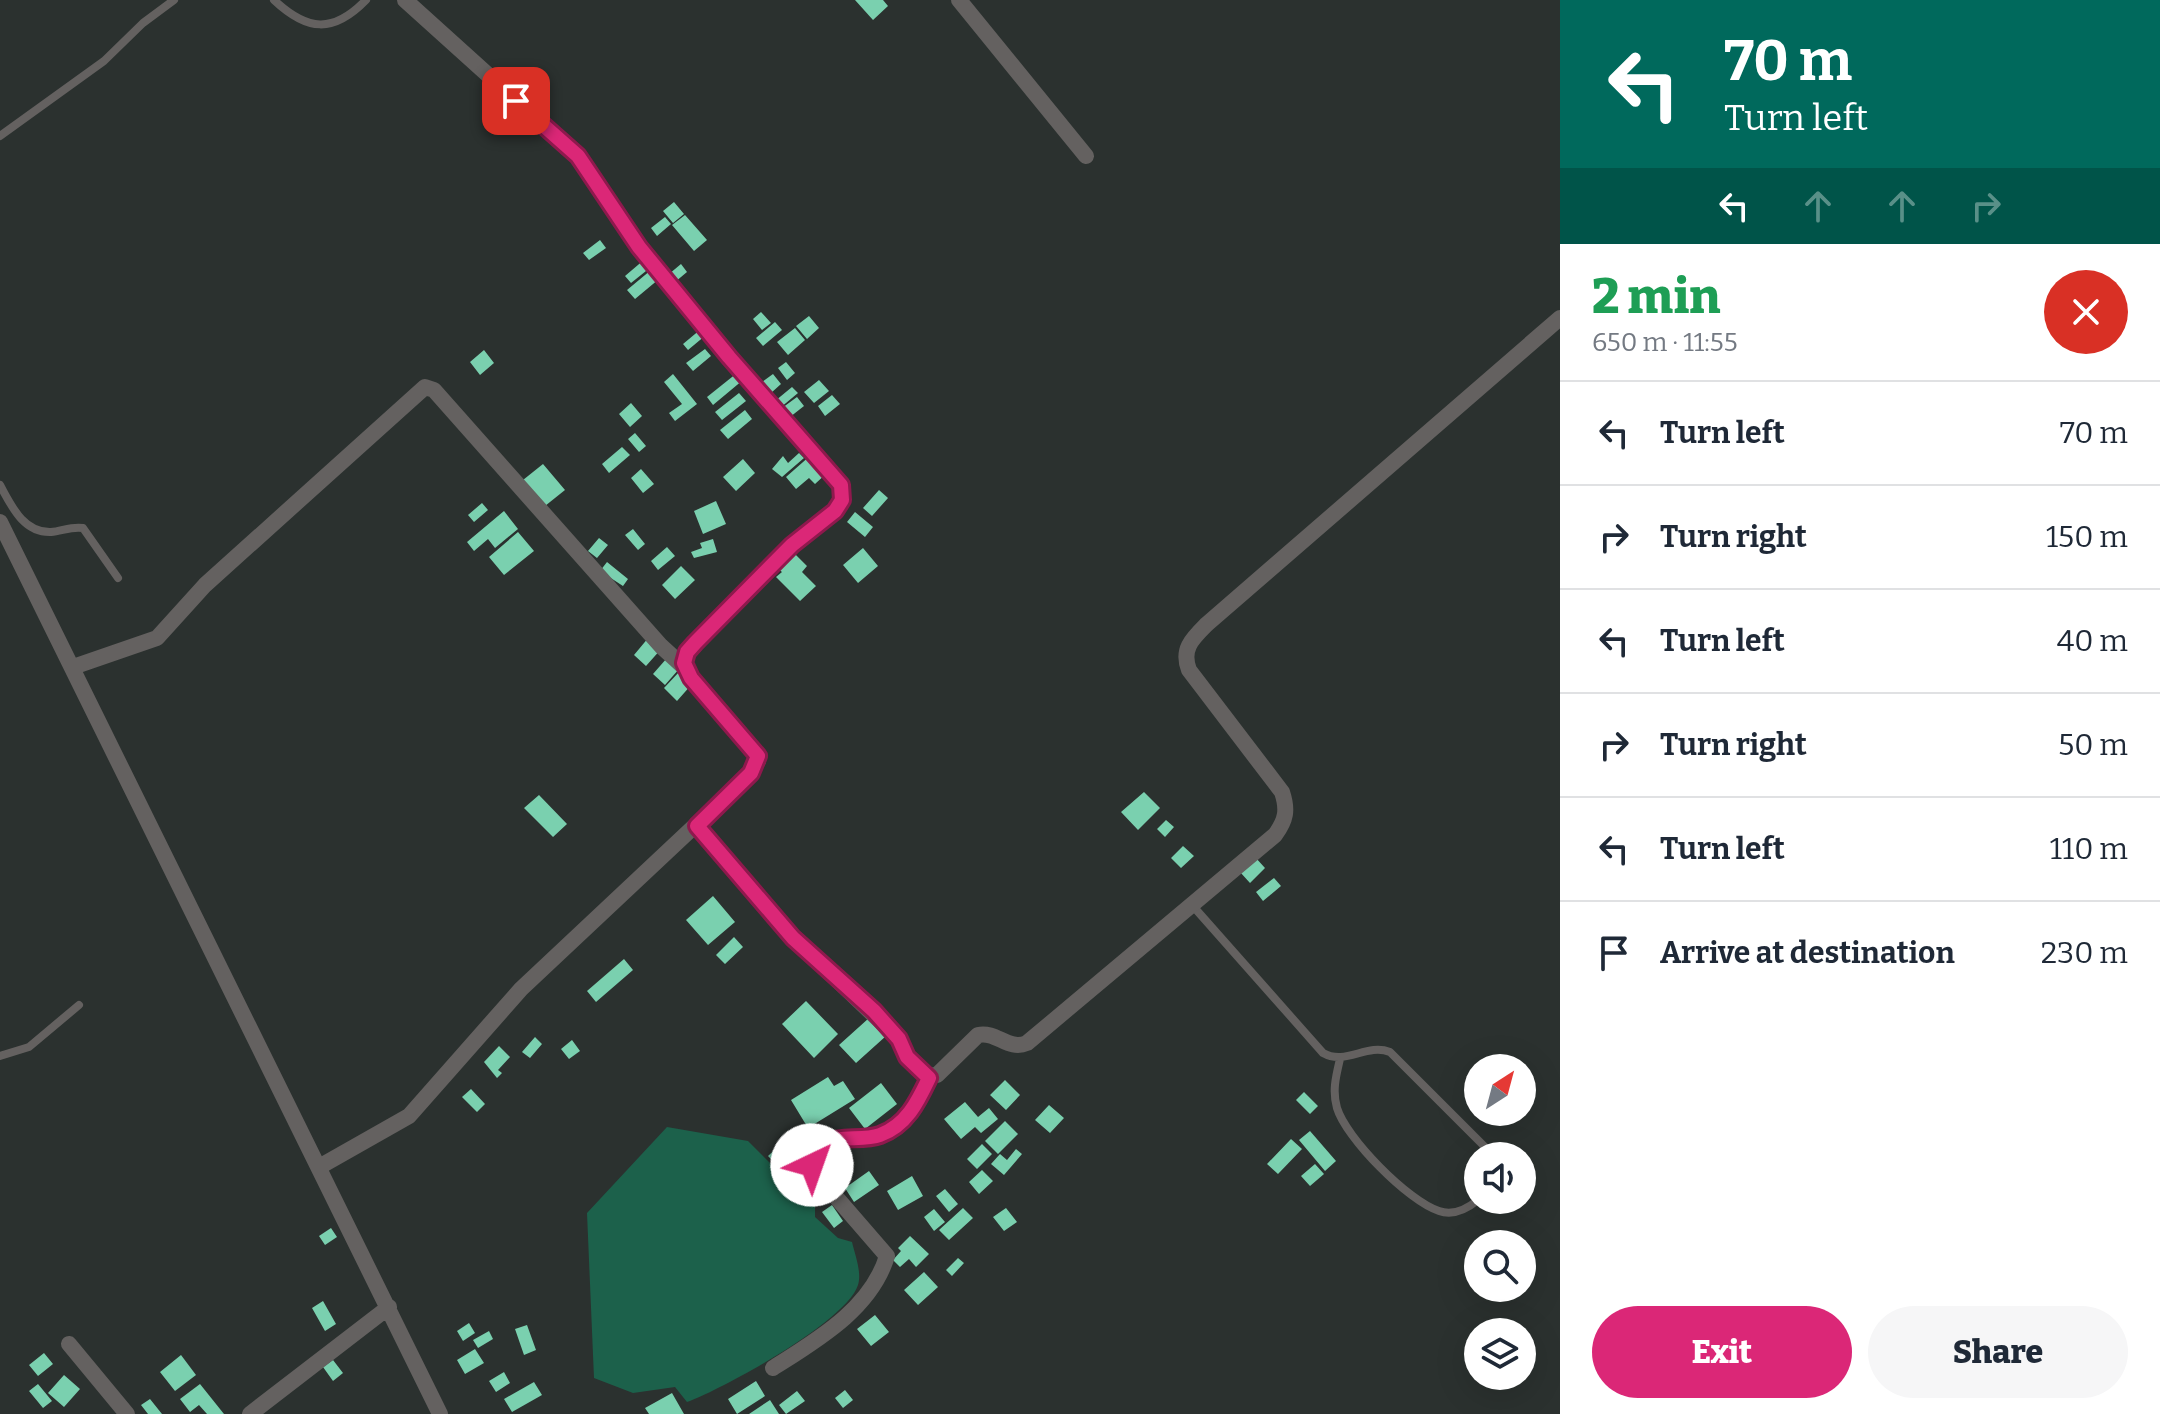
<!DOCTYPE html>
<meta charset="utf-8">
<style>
:root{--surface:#fff;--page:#f6f6f7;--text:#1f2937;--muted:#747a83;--line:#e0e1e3;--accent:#db2777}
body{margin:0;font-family:Bitter,serif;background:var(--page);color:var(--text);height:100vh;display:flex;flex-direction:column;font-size:30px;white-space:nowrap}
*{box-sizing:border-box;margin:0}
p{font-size:26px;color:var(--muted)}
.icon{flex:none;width:44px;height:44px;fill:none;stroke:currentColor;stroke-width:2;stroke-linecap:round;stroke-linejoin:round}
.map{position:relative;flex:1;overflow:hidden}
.sheet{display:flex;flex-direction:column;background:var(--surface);width:600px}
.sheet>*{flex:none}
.guide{background:#00695c;color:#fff;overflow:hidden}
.needle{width:52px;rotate:36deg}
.buttons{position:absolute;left:1464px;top:1054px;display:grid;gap:16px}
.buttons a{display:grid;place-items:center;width:72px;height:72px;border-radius:50%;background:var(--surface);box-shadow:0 8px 32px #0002;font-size:40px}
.pin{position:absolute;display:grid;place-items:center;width:68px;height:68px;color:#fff;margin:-34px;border-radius:16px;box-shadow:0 4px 12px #0006}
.me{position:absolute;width:88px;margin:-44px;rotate:42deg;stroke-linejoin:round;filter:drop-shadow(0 0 6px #0008)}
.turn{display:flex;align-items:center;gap:28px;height:168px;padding:0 32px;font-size:36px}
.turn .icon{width:104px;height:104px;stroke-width:2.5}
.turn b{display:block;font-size:56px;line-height:68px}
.lanes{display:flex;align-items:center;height:76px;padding:0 32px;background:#0003;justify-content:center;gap:40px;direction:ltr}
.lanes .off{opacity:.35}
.round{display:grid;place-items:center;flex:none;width:84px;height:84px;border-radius:42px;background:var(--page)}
.overview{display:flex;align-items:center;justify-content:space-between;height:136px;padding:0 32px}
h1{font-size:48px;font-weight:800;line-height:60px;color:#1e9e55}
.primary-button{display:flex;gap:16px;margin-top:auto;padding:16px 32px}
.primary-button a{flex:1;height:92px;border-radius:48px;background:var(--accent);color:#fff;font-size:32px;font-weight:800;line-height:92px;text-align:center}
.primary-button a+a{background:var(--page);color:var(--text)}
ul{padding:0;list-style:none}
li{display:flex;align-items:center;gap:24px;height:104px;padding:0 32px;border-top:2px solid var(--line)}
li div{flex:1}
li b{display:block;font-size:30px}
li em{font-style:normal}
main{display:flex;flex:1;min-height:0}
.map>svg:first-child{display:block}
</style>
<main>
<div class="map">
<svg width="1560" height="1414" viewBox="0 0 1560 1414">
<rect width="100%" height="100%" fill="#2b312f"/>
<path fill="#1c614b" d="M667,1127L748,1141L783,1176L798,1199L815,1206V1217L838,1238L852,1242C855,1255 862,1272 858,1285C847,1321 723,1389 687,1402L675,1387L633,1393L594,1378L587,1213Z"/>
<path fill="#7ad0af" d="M855,0H883L888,6L873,20Z
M674,202L684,214L673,223L663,211Z
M685,215L707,240L694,251L672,225Z
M665,217L671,224L657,236L651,228Z
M600,240L606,248L589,260L583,253Z
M645,259L651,267L631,283L625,276Z
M681,264L687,272L675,282L669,274Z
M651,270L659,279L635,299L627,290Z
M761,312L771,323L762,330L753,319Z
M809,316L819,328L807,339L796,326Z
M775,322L782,330L763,346L756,338Z
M795,328L805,340L788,355L777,342Z
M701,329L706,335L688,350L683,344Z
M705,349L711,356L693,371L686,363Z
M484,350L494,363L480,375L470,362Z
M786,362L795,373L787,380L778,368Z
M737,373L743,380L713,405L707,397Z
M673,374L697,404L675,421L669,413L682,404L664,382Z
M773,374L781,384L771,393L762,382Z
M819,380L829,391L814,403L804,392Z
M792,387L798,393L780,408L775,401Z
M739,393L746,401L722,420L715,412Z
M832,395L840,404L825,416L818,406Z
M797,397L804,406L790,417L782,408Z
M631,403L642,416L630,427L619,414Z
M745,410L752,419L728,439L720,430Z
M635,433L646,446L639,452L628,439Z
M622,447L630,455L609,473L602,464Z
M799,453L804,458L782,477L772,469L783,456L788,463Z
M811,455L827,473L815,484L809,478L796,489L786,477Z
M743,459L755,473L736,491L723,477Z
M543,464L565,490L545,506L523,480Z
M641,469L654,484L643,493L631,478Z
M879,490L888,498L872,516L863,508Z
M716,501L726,524L703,534L694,511Z
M482,503L488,510L474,522L468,515Z
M504,511L518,529L495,548L488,539L474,551L467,542Z
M855,512L873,527L865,537L847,522Z
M633,529L645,544L638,550L625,535Z
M518,532L534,551L504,575L489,557Z
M599,538L608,545L597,558L588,551Z
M713,539L717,552L694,558L691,552L702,548L700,543Z
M667,547L675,556L658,570L651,561Z
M863,548L878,566L858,583L843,565Z
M792,551L807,566L802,572L816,586L800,601L776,577L782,572L776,567Z
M607,562L628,579L623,586L600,571Z
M681,566L695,580L675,599L662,585Z
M649,637L662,648L646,666L634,655Z
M667,658L679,669L665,685L653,674Z
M679,672L692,684L677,701L664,688Z
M1144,792L1160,808L1138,830L1121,812Z
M539,795L567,824L553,837L524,808Z
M1166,820L1174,827L1165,837L1157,829Z
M1183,846L1194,856L1181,868L1171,858Z
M1255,857L1265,868L1250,883L1240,872Z
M1274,878L1281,886L1263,901L1256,892Z
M713,896L735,922L708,945L686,920Z
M734,937L743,947L725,964L716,955Z
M624,959L633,970L596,1002L587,991Z
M806,1001L838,1034L814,1058L782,1024Z
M869,1018L886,1036L856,1063L839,1045Z
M535,1037L542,1044L530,1058L522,1052Z
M572,1040L580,1051L569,1059L561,1049Z
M499,1046L510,1057L498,1070L502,1073L497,1078L484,1062Z
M828,1077L834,1086L843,1081L855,1099L808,1128L791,1100Z
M1005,1080L1020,1095L1006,1110L990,1095Z
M881,1083L897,1104L865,1129L849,1108Z
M471,1089L485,1104L477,1112L462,1097Z
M1304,1092L1318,1106L1310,1114L1296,1100Z
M965,1102L978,1117L989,1108L998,1119L981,1133L975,1127L961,1139L944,1119Z
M1049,1105L1064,1118L1050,1133L1035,1120Z
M1005,1121L1018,1134L998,1154L985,1141Z
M801,1125L816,1141L789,1166L781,1157L775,1163L768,1156Z
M1310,1131L1336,1161L1325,1171L1299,1140Z
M1291,1139L1302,1149L1278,1174L1267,1164Z
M982,1144L992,1154L977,1169L967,1159Z
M1016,1149L1022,1154L1004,1175L991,1164L1000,1154L1007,1160Z
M1315,1164L1324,1174L1310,1186L1301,1176Z
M805,1167L822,1184L808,1197L791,1179Z
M982,1170L993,1181L979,1194L969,1182Z
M869,1171L879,1185L854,1202L845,1188Z
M912,1176L923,1196L898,1210L887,1191Z
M945,1189L958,1204L949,1212L936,1196Z
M832,1205L843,1221L834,1228L822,1212Z
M963,1208L973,1218L949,1240L939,1230Z
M1006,1208L1017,1222L1004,1231L993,1217Z
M934,1209L945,1222L934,1231L924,1217Z
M331,1228L337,1237L325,1245L319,1236Z
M910,1236L929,1254L916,1267L909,1259L900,1267L893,1260L901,1251L898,1248Z
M958,1258L964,1263L952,1276L946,1270Z
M924,1272L938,1287L918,1305L904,1290Z
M323,1301L336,1324L325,1331L312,1308Z
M875,1315L889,1332L871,1346L857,1329Z
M469,1323L475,1333L463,1341L457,1331Z
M527,1325L536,1350L524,1355L515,1329Z
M489,1331L493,1339L478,1348L473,1340Z
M475,1349L484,1363L465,1374L457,1360Z
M44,1353L53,1364L38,1376L29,1365Z
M181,1355L196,1375L175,1391L160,1372Z
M333,1360L343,1373L333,1381L323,1367Z
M504,1372L510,1383L496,1392L489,1381Z
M64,1375L80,1389L64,1407L48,1393Z
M756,1381L765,1396L737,1414L728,1399Z
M534,1382L542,1395L512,1412L504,1399Z
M38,1384L52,1401L43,1408L29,1391Z
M200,1384L224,1414H207L199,1405L190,1412L180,1399Z
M845,1390L853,1400L843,1408L835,1398Z
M797,1391L805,1401L786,1414L779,1405Z
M672,1393L684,1414H649L645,1408Z
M150,1399L162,1414H148L141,1405Z
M770,1400L779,1414H749Z"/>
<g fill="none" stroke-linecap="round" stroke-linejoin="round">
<path stroke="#646160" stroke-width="8" d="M274,0C307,31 333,34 366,0
M0,136L104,61L143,23L174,0
M0,485C11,505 23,533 51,532C62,531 72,526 83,528L118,578
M1192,905L1323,1053C1346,1066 1366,1043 1390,1052L1494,1156
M0,1056L29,1047L79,1005
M1340,1059C1336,1076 1332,1091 1337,1108C1346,1138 1408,1201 1439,1211C1453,1216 1467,1209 1478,1200"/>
<path stroke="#646160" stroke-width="16" d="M959,0L1086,156
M0,522L440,1414
M73,667L157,638L205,585L425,387L434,390L661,646L685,668
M697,826L793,938L899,1039L907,1057L925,1076L937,1075L978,1035C997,1031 1008,1051 1027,1043L1275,835C1286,820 1288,810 1282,792L1189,670C1181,649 1192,639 1207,624L1560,318
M319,1167L409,1116L521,989L751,773L758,761L756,752L691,678L685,668L684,657L777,559L835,511L842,500L841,485L729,357L639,247L578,156L405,0
M69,1344L127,1414
M773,1368C817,1340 871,1309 887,1256L816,1174L812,1165L813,1156C833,1129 856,1145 882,1134C908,1123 918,1101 929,1078
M250,1414L389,1307"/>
</g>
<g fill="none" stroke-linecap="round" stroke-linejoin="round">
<defs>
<path id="route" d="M516,101L578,156L639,247L729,357L841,485L842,500L835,511L792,545L695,643L687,652L684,663L691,678L758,756L751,773L697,826L793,938L874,1011L899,1039L907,1057L929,1078C918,1101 907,1125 880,1135C856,1144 817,1127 812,1165"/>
</defs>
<use href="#route" stroke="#8e194d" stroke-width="20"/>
<use href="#route" stroke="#db2777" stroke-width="14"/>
</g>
</svg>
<div class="buttons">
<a><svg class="needle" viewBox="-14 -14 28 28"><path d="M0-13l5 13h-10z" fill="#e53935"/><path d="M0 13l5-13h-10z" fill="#747a83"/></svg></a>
<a><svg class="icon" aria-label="sound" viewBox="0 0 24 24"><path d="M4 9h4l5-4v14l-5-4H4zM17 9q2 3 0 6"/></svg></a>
<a><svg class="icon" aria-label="search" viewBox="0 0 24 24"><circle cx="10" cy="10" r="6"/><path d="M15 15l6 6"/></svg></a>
<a><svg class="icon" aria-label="layers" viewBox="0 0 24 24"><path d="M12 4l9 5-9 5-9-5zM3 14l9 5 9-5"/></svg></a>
</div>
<div class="pin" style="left:516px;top:101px;background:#d93025"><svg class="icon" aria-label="arrive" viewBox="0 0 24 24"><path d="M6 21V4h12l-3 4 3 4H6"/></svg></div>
<svg class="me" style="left:812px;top:1165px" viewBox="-20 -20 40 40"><circle r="19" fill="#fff"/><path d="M0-13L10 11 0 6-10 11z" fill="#db2777"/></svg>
</div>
<section class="sheet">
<div class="guide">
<div class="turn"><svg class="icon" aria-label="left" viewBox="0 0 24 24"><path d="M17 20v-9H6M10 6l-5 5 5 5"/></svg><div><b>70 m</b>Turn left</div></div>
<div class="lanes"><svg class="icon" aria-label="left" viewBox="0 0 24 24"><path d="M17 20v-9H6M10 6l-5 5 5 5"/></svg><svg class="icon off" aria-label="ahead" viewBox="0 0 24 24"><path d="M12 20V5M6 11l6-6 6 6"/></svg><svg class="icon off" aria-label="ahead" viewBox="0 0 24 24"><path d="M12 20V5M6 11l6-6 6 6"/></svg><svg class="icon off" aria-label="right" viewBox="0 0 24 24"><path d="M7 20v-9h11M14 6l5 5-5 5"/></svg></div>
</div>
<div class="overview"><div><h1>2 min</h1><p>650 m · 11:55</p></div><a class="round" style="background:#d93025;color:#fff"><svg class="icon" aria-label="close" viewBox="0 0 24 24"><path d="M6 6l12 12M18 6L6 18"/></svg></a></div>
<ul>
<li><svg class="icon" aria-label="left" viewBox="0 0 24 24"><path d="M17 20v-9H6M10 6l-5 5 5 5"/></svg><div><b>Turn left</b></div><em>70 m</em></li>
<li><svg class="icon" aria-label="right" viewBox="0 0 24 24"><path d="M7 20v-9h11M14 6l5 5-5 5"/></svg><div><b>Turn right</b></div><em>150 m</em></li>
<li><svg class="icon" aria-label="left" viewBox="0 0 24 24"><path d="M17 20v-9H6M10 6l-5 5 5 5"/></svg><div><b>Turn left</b></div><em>40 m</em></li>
<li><svg class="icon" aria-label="right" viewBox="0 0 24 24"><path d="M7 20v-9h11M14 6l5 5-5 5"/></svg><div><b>Turn right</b></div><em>50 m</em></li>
<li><svg class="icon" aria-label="left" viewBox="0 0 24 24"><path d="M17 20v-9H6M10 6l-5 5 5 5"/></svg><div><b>Turn left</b></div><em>110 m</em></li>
<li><svg class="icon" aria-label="arrive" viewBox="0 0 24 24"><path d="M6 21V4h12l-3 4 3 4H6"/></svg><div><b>Arrive at destination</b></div><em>230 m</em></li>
</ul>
<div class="primary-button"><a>Exit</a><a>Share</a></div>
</section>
</main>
